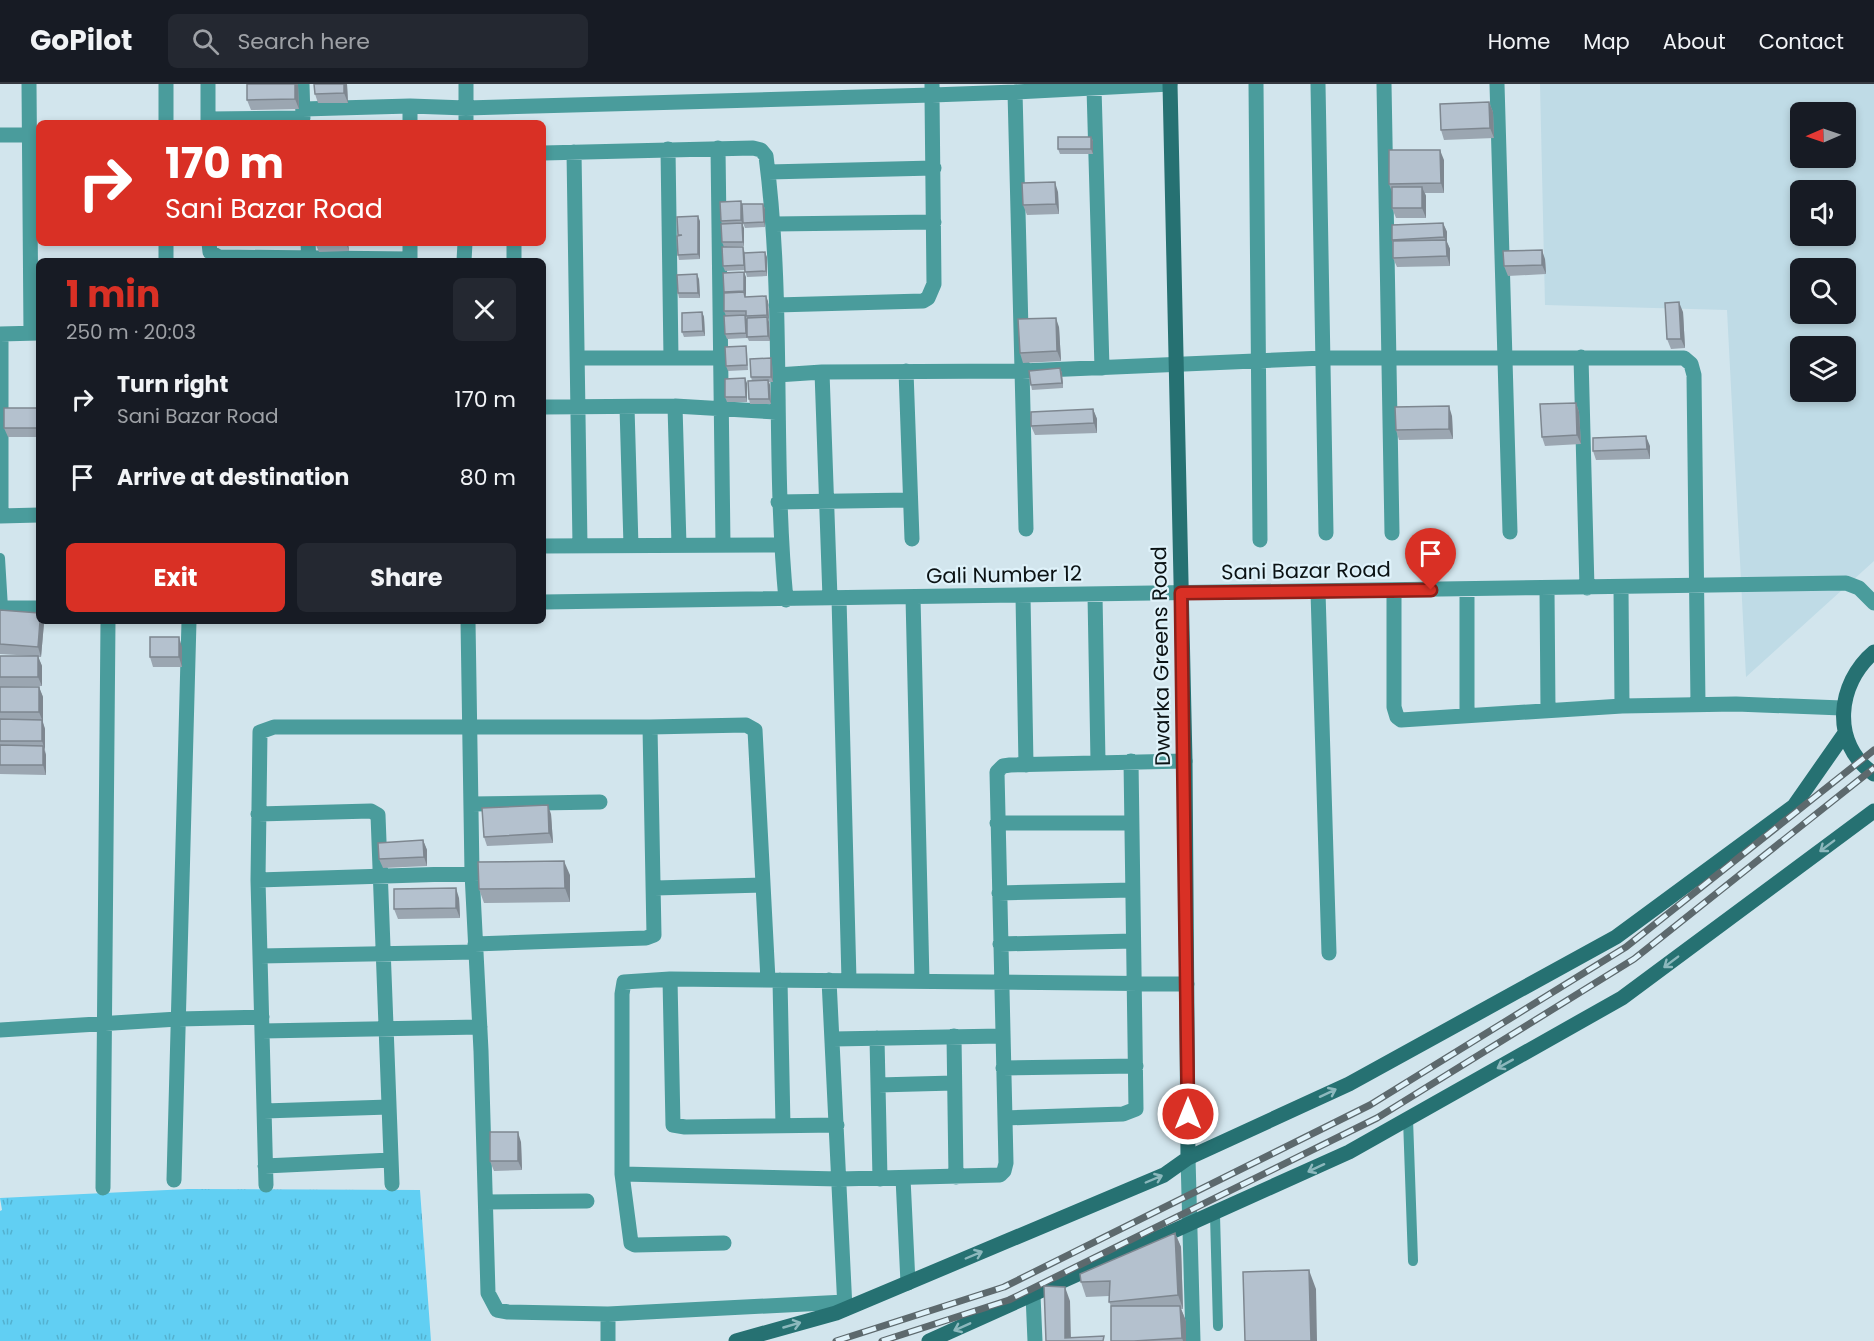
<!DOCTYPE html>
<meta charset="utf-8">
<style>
:root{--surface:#171b24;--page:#242831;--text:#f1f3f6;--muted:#9ea1a6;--line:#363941;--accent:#d93025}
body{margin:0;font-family:Poppins,sans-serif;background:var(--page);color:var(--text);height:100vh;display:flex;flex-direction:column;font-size:22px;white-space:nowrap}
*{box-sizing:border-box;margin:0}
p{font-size:20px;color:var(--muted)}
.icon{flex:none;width:33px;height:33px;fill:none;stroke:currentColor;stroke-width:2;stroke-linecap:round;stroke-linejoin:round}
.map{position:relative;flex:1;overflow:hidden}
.panel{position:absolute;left:36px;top:174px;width:510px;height:366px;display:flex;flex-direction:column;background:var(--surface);border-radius:9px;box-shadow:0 3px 9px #0003}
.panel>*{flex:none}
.hud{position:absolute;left:36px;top:36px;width:510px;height:126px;border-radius:9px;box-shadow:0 3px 9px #0003;background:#d93025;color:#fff;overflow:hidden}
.needle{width:39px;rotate:268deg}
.fabs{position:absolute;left:1790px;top:18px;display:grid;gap:12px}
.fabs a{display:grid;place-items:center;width:66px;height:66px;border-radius:9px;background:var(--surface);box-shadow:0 3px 9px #0003;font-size:30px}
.pin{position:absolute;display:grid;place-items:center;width:51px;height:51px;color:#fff;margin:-62px -26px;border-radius:50% 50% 50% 0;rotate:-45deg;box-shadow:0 0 6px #0007}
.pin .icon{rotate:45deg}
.me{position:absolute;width:66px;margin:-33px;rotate:0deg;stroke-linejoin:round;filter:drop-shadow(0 0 4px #0008)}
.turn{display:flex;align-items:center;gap:21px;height:126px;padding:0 30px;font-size:27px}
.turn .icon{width:78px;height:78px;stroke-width:2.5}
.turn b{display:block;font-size:42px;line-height:51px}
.round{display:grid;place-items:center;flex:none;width:63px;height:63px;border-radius:9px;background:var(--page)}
.summary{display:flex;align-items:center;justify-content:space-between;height:102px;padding:0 30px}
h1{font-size:36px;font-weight:700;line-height:45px;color:var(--accent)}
.button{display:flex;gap:12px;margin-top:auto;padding:12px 30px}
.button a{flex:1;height:69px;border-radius:9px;background:var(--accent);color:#fff;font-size:24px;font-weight:700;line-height:69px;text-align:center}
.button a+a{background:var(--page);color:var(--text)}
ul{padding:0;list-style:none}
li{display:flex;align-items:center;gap:18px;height:78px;padding:0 30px}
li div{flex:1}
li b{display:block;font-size:22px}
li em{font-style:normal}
header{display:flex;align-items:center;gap:36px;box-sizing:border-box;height:84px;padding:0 30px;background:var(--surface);border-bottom:2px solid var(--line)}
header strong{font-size:28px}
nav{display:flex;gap:33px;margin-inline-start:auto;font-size:21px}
.search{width:420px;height:54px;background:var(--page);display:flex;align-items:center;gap:15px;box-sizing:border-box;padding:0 21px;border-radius:9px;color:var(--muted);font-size:22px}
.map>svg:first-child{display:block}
</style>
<header>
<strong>GoPilot</strong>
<div class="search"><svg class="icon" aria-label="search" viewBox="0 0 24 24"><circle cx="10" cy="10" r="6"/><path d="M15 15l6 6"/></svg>Search here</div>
<nav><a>Home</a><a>Map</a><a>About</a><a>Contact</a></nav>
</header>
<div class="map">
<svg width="1874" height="1257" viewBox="0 0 1874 1257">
<defs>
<pattern id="grass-tufts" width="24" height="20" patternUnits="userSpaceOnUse" patternTransform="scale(1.5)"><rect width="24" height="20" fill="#61cff3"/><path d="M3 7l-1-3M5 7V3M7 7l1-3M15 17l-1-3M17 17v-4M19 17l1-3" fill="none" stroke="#53b1cf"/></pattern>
</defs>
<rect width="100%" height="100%" fill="#d2e5ed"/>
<path fill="#bfdbe6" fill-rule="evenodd" d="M1540,0H1874V477L1746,593L1727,226L1545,221ZM1800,28H1845V74H1800ZM1800,106H1845V152H1800ZM1800,184H1845V230H1800ZM1800,262H1845V308H1800Z"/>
<path fill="url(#grass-tufts)" d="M188,1105L420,1106L431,1257H0V1127L2,1126L0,1114Z"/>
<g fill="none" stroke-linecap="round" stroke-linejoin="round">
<path stroke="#4a9c9c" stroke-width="10" d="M0,474L3,524
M1408,1035L1413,1177
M1215,1131L1218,1242"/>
<path stroke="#4a9c9c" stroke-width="15" d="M29,0L31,249
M166,0V39
M208,0V35
M302,0L303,33
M932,0V11L1015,8L1026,445
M1256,0L1260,456
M1318,0L1326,449
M1384,0L1392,449
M1497,0L1510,448
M1094,4L1102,284
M1015,8L1170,0
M303,25L410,22
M208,39V35L303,34
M410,39V22L466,24L932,11L934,200L928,214L923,217L776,221
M466,39V0
M0,51H39
M718,64L723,461
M668,65L671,274
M574,68L580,462
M543,69L753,64L761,66L766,72C785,219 772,368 786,516
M768,88L934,84
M774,140L934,138
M166,159V177
M209,159L210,168L219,173L410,175
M308,159L309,177
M410,159V177
M514,159V177
M464,177L465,159
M0,250L39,249
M1581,273L1587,504
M578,274H720
M906,287L912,455
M822,288L830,514
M777,291L822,288L1022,287L1324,274H1684L1691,280L1694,291L1698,620
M675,322L679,461
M543,323L675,322L776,328
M627,323L631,462
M778,418L910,416
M0,432L39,431
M1,432V250
M543,462L781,461
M1621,504L1622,622
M1547,505L1548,626
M1467,506V632
M1394,507V623L1397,633L1401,636L1622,622L1736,620L1842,624
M1318,508L1329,869
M1095,511L1098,678
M1023,512L1026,681
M913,513L922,897
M839,514L849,896
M543,518L1846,499L1859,504L1874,519
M0,524H39
M468,537L472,789L481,967L488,1209L497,1226L508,1228L608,1230V1257
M650,643L746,641L755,646L768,896
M471,720L600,718
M258,730L371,727L378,731L392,1100
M997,739H1131
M258,796L482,789
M655,804L763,801
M999,809L1132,806
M1000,860L1133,857
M260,872L476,868
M670,895L673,1041L685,1043L837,1041
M780,896L783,1042
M829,896L845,1225
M0,946L178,935L262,933
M262,947L480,943
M954,952L956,1093
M877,954L880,1095
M833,955L1002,952
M1003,984L1136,982
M878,1001L954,999
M264,1027L389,1023
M1005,1034L1123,1030L1136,1025L1131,677
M1188,1074L1193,1257
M265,1082L391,1076
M622,1090L839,1095L1000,1091L1004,1087L1006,1079L997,688L1003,682L1010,681L1185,677
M903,1094L908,1199
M174,1096L189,537
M266,1101L258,796L260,648L274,643H650L654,851L646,854L475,860
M103,1104L108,537
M486,1118L587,1117
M724,1159L635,1161L631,1159L622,1090V910L624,898L670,895L1187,900
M1033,1211L1035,1257
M608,1230L845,1218"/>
<path stroke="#267172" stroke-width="15" d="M1170,0L1185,677L1188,1074
M1874,568C1837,599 1830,660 1874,690
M736,1257L836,1229L1164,1091L1188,1074L1349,1000L1616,853L1794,722L1845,649
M929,1257L1349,1068L1622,914L1874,727"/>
<defs>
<path id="rail" d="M836,1257L1004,1203L1370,1021L1626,863L1874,666
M882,1257L1009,1216L1377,1034L1634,875L1874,684"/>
</defs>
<use href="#rail" stroke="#5d696d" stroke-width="7"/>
<use href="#rail" stroke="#dff2fa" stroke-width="4.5" stroke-dasharray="14" stroke-linecap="butt"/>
</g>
<path fill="#9ba6b1" d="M247,0H298L299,25L251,26L247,16Z
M347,0L348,19H318L315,10Z
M1489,18L1493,28L1494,54L1444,56L1441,46Z
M1091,53L1093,57V70H1060L1058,65Z
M1444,76V109H1425L1426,112V134H1396L1392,124V108L1389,100Z
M1058,108L1059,130L1027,131L1023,121Z
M763,120L765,125V143L745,144L743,139Z
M742,122L744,162L724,163L722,158V140L721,137Z
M700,137V175L679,176L678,171L679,152Z
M1443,139L1447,148V158L1450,165V182L1397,183L1393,174L1392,156Z
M315,159H348L349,167L319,168Z
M743,163L745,169L767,173V192L747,193L745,186L725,187L723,182Z
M1545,175L1546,190L1508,192L1504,182Z
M746,193V213L768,217L770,257H749L747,253V234L746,232H745L747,236V254L727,255L725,250L726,232L724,227V208Z
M699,195L700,214H679L678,209Z
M702,228L704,233L705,252L684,253L682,248Z
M1683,228L1685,264L1671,265L1667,255Z
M1059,243L1061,277L1023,279L1020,269Z
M746,262L747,267L748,286L728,287L726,282Z
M772,279L773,298H769L770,301L771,320H750L749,315L752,297L751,293Z
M1060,284L1062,289L1063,304L1032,306L1031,301Z
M747,299V318H727L725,313Z
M1576,319L1579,328L1581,360L1545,362L1542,353Z
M39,324V353H8L4,344Z
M1093,325L1097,335V349L1035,351L1031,342Z
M1452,332L1453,355L1399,356L1396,346Z
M1650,362V375L1596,376L1593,367Z
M0,526L39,537H43L44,539L41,573H38L42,582V602L0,603V572H33L0,570Z
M182,563V583H153L150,573Z
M0,603H39L43,613V638L45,645V666L46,671V691L0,690Z
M551,730L553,759L487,762L484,753Z
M423,756L427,766V782L383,784L379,775Z
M570,791V818L484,819L479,805Z
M459,814L460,834L398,835L394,825Z
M521,1058L522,1086L494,1087L490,1077Z
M1175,1149L1181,1163L1183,1225H1181L1186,1237V1257H1111V1222L1109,1218V1212L1086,1213L1081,1198Z"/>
<path fill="#7e8790" d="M295,0H298L299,25L295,15Z
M344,0H347L348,19L344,9Z
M1489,18L1493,28L1494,54L1490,44Z
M1091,53L1093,57V70L1091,65Z
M1440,66L1444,76V109L1441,99Z
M1055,98L1058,108L1059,130L1056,120Z
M1422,103L1426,112V134L1422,124Z
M741,117L742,122L743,141L741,136Z
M763,120L765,125V143L764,138Z
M698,132L700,137V175L698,170Z
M742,139L744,144V162L743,158Z
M1443,139L1447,148V158L1450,165V182L1447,172V160L1444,153Z
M346,159H348L349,167Z
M1542,166L1545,175L1546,190L1542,181Z
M765,168L767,173V192L766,187Z
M744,188L746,193V212L744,207Z
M697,190L699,195L700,214L698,209Z
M766,212L768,217L769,236L767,231Z
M1679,218L1683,228L1685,264L1681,255Z
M702,228L704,233L705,252L703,247Z
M745,231L747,236V254L746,249Z
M767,233L769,238L770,257L768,252Z
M1056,234L1059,243L1061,277L1057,267Z
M771,274L772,279L773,298L771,293Z
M1060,284L1062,289L1063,304L1062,299Z
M745,294L747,299V318L746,313Z
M768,296L770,301L771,320L769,315Z
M1576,319L1579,328L1581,360L1577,351Z
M1449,322L1452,332L1453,355L1449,345Z
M1093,325L1097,335V349L1094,339Z
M1646,352L1650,362V375L1647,365Z
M40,537H43L44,539L41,573L38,563Z
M179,553L182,563V583L179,573Z
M38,572L42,582V602L38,593Z
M39,603L43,613V638L39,628Z
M42,636L45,645V666L42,657Z
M43,662L46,671V691L43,681Z
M548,721L551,730L553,759L549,749Z
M423,756L427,766V782L424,773Z
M564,777L570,791V818L565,804Z
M456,804L459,814L460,834L456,824Z
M518,1048L521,1058L522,1086L518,1077Z
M1175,1149L1181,1163L1183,1225L1178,1211Z
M1309,1186L1316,1205L1317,1257H1311Z
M1065,1203L1070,1217L1071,1257L1065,1254Z
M1180,1222L1186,1237V1257H1183L1182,1254Z"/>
<path fill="#b4c1ce" stroke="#7e8790" stroke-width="1.5" d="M247,0H295V15L247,16Z
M314,0H344V9L315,10Z
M1489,18L1490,44L1441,46L1440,20Z
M1058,53H1091V65H1058Z
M1389,66H1440L1441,99L1389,100Z
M1055,98L1056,120L1023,121L1022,99Z
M1392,103H1422V124H1392Z
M741,117V136L721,137L720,118Z
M742,120H763L764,138L743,139Z
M698,132V170L678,171L677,152L682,151H678L677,133Z
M742,139L743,158H722L721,140Z
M1443,139L1444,153L1392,156V141Z
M1446,156L1447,172L1393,174V157Z
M722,163H743L744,181L723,182Z
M1542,166V181L1504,182L1503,167Z
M765,168L766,187L745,188L744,169Z
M744,188V207L724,208L723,189Z
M697,190L698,209H678L677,191Z
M744,208L745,213L766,212L767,231L746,232V227H724V209Z
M1679,218L1681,255H1667L1665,219Z
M702,228L703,247L682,248V229Z
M745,231L746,249L725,250L724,232Z
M767,233L768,252L747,253V234Z
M1056,234L1057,267L1020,269L1018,235Z
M746,262L747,281L726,282L725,263Z
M771,274V293H751L750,275Z
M1060,284L1062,299L1031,301L1029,287Z
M745,294L746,313H725V295Z
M768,296L769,315H749L748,297Z
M1576,319L1577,351L1542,353L1540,320Z
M1449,322V345L1396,346L1395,323Z
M4,324H39V344H4Z
M1093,325L1094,339L1031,342V328Z
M1646,352L1647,365L1593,367V354Z
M0,526L39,529L40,537L38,563L0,560Z
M150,553H179V573H150Z
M0,572H38V593H0Z
M0,603H39V628H0Z
M0,635L42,636V657H0Z
M0,661L43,662V681H0Z
M548,721L549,749L484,753L482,724Z
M423,756L424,773L379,775L378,759Z
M564,777L565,804L479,805L478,778Z
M456,804V824L394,825V805Z
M490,1048H518V1077H490Z
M1175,1149L1178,1211L1109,1218L1110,1197L1081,1198L1080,1190Z
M1309,1186L1311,1257H1245L1243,1188Z
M1044,1202L1065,1203V1254L1104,1252L1103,1257H1046Z
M1111,1222H1180L1182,1254L1134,1257H1111Z"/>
<defs><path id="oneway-shaft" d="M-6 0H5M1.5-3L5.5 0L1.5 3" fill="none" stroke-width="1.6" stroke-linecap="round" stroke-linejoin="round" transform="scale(1.5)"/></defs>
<g stroke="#8cb8bd">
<use href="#oneway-shaft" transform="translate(1827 762) rotate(143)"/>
<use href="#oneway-shaft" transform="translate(1671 878) rotate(143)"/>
<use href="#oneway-shaft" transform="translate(1505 980) rotate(151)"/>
<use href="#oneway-shaft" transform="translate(1328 1009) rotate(-25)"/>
<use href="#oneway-shaft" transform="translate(1316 1084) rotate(155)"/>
<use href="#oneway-shaft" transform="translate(1154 1095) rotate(-23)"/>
<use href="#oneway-shaft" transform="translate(974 1171) rotate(-23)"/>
<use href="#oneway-shaft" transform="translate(792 1241) rotate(-16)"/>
<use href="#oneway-shaft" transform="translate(962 1243) rotate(156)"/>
</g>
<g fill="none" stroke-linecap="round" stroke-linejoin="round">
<defs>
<path id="route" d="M1188,1030L1181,509L1431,506"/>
</defs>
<use href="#route" stroke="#8d1f18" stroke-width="15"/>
<use href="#route" stroke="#d93025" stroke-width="10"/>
</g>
<g text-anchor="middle" stroke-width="4.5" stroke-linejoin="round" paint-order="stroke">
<g font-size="21" fill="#0b1214" stroke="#dff2fa">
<text transform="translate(1306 487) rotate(-1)" y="7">Sani Bazar Road</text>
<text transform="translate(1004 491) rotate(-1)" y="7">Gali Number 12</text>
<text transform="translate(1161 572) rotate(-91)" y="7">Dwarka Greens Road</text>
</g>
</g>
</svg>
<div class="fabs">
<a><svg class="needle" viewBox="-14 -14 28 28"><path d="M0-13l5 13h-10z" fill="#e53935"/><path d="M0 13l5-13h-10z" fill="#9ea1a6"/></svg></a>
<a><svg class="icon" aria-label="sound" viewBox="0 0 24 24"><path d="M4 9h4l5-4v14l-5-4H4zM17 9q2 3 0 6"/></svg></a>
<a><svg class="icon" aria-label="search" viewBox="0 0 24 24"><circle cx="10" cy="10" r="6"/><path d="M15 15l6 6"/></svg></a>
<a><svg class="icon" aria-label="layers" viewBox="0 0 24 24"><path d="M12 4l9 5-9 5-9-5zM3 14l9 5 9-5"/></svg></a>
</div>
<div class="pin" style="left:1431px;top:506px;background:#d93025"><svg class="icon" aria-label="arrive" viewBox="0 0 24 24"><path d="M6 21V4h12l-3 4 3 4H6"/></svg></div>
<svg class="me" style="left:1188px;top:1030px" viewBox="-20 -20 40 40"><circle r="17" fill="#d93025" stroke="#fff" stroke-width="3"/><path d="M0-11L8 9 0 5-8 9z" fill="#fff"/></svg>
<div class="hud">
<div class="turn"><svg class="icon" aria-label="right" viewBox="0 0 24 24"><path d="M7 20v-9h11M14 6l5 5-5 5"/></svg><div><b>170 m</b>Sani Bazar Road</div></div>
</div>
<section class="panel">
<div class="summary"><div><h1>1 min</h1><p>250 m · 20:03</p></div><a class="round"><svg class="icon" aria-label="close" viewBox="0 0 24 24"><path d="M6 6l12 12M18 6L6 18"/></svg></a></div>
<ul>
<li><svg class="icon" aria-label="right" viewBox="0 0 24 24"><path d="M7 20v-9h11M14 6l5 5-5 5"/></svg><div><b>Turn right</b><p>Sani Bazar Road</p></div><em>170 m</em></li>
<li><svg class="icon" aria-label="arrive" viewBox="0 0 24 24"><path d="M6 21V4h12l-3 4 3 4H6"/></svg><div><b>Arrive at destination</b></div><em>80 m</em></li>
</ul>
<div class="button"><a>Exit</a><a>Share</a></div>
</section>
</div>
